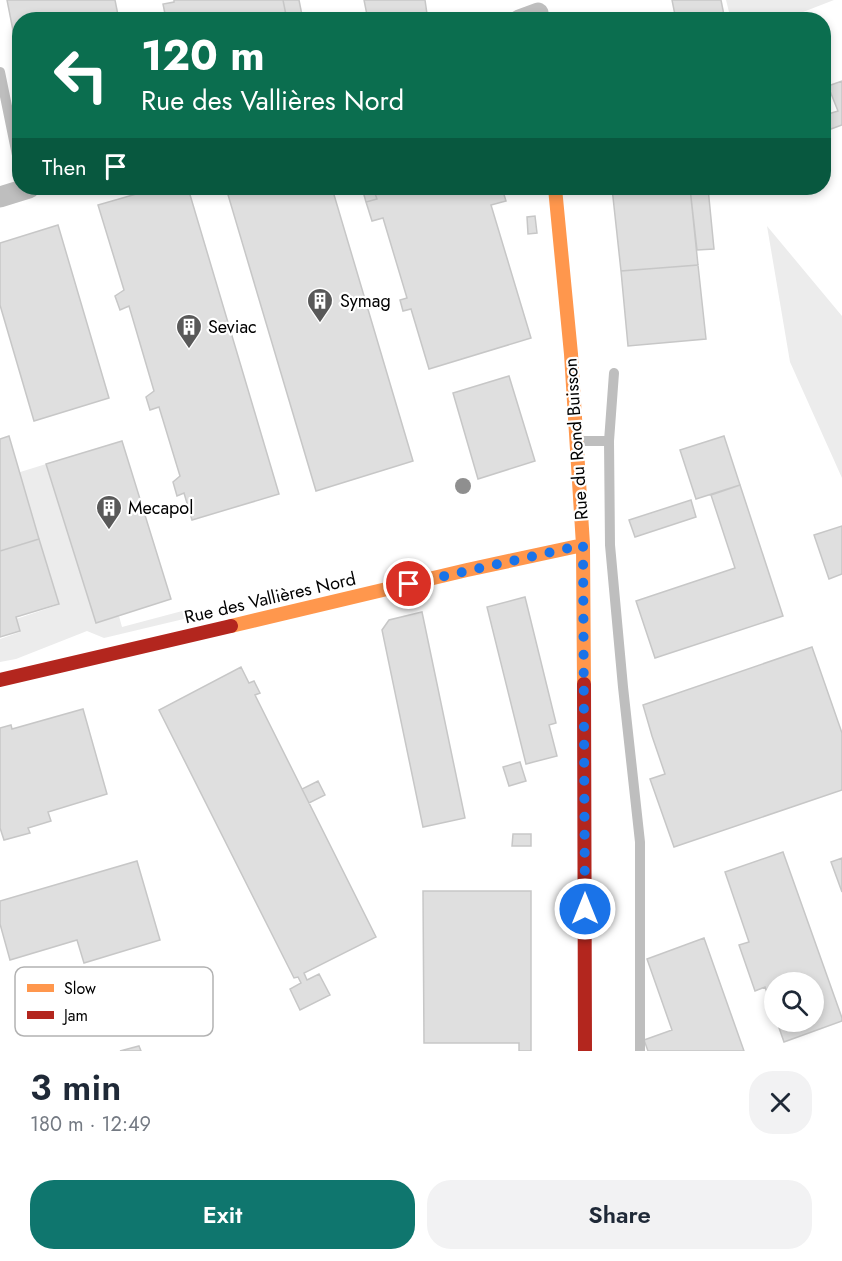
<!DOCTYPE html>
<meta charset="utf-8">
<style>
:root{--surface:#fff;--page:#f2f2f3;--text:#1f2937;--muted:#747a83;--accent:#0f766e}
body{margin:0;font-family:Jost,sans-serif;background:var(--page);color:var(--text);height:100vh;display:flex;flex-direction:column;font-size:22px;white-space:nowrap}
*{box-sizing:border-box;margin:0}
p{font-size:20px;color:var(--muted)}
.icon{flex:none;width:33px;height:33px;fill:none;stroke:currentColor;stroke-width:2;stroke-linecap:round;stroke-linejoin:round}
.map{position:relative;height:1051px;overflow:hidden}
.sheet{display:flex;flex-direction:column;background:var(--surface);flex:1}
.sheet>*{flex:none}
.hud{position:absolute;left:12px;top:12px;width:819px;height:183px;border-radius:24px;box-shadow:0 3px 9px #0003;background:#0b6e4f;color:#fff;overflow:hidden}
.fabs{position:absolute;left:764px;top:972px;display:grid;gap:12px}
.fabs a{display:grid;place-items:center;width:60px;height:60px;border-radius:50%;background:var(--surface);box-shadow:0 3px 9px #0003;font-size:30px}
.pin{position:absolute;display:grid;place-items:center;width:51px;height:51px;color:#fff;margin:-26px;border:3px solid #fff;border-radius:50%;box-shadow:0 2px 6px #0007}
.me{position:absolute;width:66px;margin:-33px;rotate:0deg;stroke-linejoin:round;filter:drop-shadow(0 0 4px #0008)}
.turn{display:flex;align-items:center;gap:21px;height:126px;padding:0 30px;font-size:27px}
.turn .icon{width:78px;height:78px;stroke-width:2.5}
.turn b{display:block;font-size:42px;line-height:51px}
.then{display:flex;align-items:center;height:57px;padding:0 30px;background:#0003;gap:12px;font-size:22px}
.round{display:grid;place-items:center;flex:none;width:63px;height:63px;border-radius:24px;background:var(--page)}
.overview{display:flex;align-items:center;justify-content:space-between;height:102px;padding:0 30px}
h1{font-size:36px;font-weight:600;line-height:45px}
.action{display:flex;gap:12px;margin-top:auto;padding:12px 30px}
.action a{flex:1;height:69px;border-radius:24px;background:var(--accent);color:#fff;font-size:24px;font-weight:600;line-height:69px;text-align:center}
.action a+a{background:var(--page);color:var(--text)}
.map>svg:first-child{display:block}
</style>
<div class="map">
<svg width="842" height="1051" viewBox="0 0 842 1051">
<rect width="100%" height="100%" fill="#fff"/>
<path fill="#ececec" d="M726,0H834L785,19L731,20Z
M767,226L842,316V478L790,362Z
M46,464L96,623L119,616L122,627L186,610L188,618L104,638L87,631L16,659L0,662V639L20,632L16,619L58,605L17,473Z"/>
<path fill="#dfdfdf" stroke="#c7c7c7" stroke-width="1.5" d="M7,0H115L119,20H20V66Z
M174,0H283L287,20H177V17L166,19L163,4L174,2Z
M283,0H299L303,20H287Z
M364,0H425L427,14L391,20H368Z
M672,0H721L725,20H676Z
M842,81V125L831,129L825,115L838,111L828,86Z
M20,82V100H17L14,86Z
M157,188H188L279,494L192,520L184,493L177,496L173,482L180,476L159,407L150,410L146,397L154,391L129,306L120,310L115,296L124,290L98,205Z
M226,188H332L413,461L316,491Z
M362,188H373L377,199L366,202Z
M373,188H502L506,201L491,205L531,338L429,369L411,309L403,311L400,300L407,298L383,218L372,221L366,202L377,199Z
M612,188H690L698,265L621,271Z
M690,188H708L714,249L697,250Z
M535,216L537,233L528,234L527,217Z
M58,225L109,398L34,421L0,305V243Z
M698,265L706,339L628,346L621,271Z
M509,376L535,461L478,479L453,393Z
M9,436L39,539L0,551V439Z
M724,436L740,485L696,499L680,450Z
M122,441L171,599L96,623L46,464Z
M740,485L783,616L655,658L636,601L735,568L711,495Z
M691,500L696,517L635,537L629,520Z
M842,526V574L829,579L814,535Z
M39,539L59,604L16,617L20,631L0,637V551Z
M525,597L556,723L549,725L557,756L526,764L487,607Z
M422,612L465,818L423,827L382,630L389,620Z
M812,647L842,733V790L674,847L650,779L665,774L652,736L643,705Z
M241,667L249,683L254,681L260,693L255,695L376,937L304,973L307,980L319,974L330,995L300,1010L290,989L301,983L298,977L294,978L159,710Z
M83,709L107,794L48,812L51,821L28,828L30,833L4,840L0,828V728L11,725L12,729Z
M520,762L526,781L509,786L503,767Z
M318,781L325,795L309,803L302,789Z
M513,834H531V846H512Z
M783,852L842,1018V1021L784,1042L777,1022H813V982H774V1012L765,987L755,991L739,945L749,942L725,872Z
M842,858V892L831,862Z
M137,861L160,940L84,963L77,940L10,960L0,924V901Z
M423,891H531V1051H519V1043H424Z
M704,938L744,1051H648L644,1040L672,1030L647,959Z
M139,1046L141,1051H120Z"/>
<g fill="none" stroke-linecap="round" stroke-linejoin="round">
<path stroke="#bebebe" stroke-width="10" d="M0,72L20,170
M614,373L609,441L610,545L623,687L640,842V1051
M580,441H609"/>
<path stroke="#bebebe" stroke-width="21" d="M519,20L538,13
M0,197L29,188"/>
<path stroke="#ff974d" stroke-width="14" d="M555,188L571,354L583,545L584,684
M231,626L467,570L583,545"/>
<path stroke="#b3261e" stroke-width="14" d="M0,680L231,626
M584,684L585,1051"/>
</g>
<circle fill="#8f8f8f" cx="463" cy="486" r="8"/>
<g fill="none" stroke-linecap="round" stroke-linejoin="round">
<path stroke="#1a73e8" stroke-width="10" stroke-dasharray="0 18" d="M409,584L583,545L585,909"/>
</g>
<defs>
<symbol id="building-pin" viewBox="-11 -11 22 30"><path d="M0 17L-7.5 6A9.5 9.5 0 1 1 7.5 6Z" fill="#595959" stroke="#fff"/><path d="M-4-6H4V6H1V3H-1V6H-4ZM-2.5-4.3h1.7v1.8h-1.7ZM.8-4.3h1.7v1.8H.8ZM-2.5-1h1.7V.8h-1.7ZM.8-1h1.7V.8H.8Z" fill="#fff"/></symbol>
</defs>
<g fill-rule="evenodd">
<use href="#building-pin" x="305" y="286" width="30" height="40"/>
<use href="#building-pin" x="174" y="312" width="30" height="40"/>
<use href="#building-pin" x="94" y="493" width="30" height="40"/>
</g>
<g text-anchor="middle" stroke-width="4.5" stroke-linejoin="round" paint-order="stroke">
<g font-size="18" fill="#000" stroke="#fff" text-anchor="start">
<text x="340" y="307">Symag</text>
<text x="208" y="333">Seviac</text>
<text x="128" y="514">Mecapol</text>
</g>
<g font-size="18" fill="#000" stroke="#fff">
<text transform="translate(576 439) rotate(-94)" y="6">Rue du Rond Buisson</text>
<text transform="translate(270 598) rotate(-13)" y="6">Rue des Vallières Nord</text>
</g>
</g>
<rect x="15" y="967" width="198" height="69" rx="9" fill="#fff" stroke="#b2b2b2" stroke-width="1.5"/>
<rect x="27" y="984" width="27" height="8" fill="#ff974d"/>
<rect x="27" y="1011" width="27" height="8" fill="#b3261e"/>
<g font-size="16" fill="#000">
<text x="64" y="994">Slow</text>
<text x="64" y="1021">Jam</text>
</g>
</svg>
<div class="fabs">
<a><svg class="icon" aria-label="search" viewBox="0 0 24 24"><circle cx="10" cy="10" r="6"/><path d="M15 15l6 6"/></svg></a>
</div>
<div class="pin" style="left:409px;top:584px;background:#d93025"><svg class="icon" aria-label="arrive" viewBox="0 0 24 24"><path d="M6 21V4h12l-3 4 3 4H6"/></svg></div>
<svg class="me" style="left:585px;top:909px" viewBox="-20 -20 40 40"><circle r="17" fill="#1a73e8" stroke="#fff" stroke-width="3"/><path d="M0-11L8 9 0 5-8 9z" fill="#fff"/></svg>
<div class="hud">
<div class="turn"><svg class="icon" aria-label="left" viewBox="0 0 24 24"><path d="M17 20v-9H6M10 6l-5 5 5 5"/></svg><div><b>120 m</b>Rue des Vallières Nord</div></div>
<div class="then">Then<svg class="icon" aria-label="arrive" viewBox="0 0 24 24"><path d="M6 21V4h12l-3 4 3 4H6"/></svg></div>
</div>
</div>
<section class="sheet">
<div class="overview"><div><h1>3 min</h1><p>180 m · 12:49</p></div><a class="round"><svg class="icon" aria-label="close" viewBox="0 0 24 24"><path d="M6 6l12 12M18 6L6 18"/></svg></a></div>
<div class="action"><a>Exit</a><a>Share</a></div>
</section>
